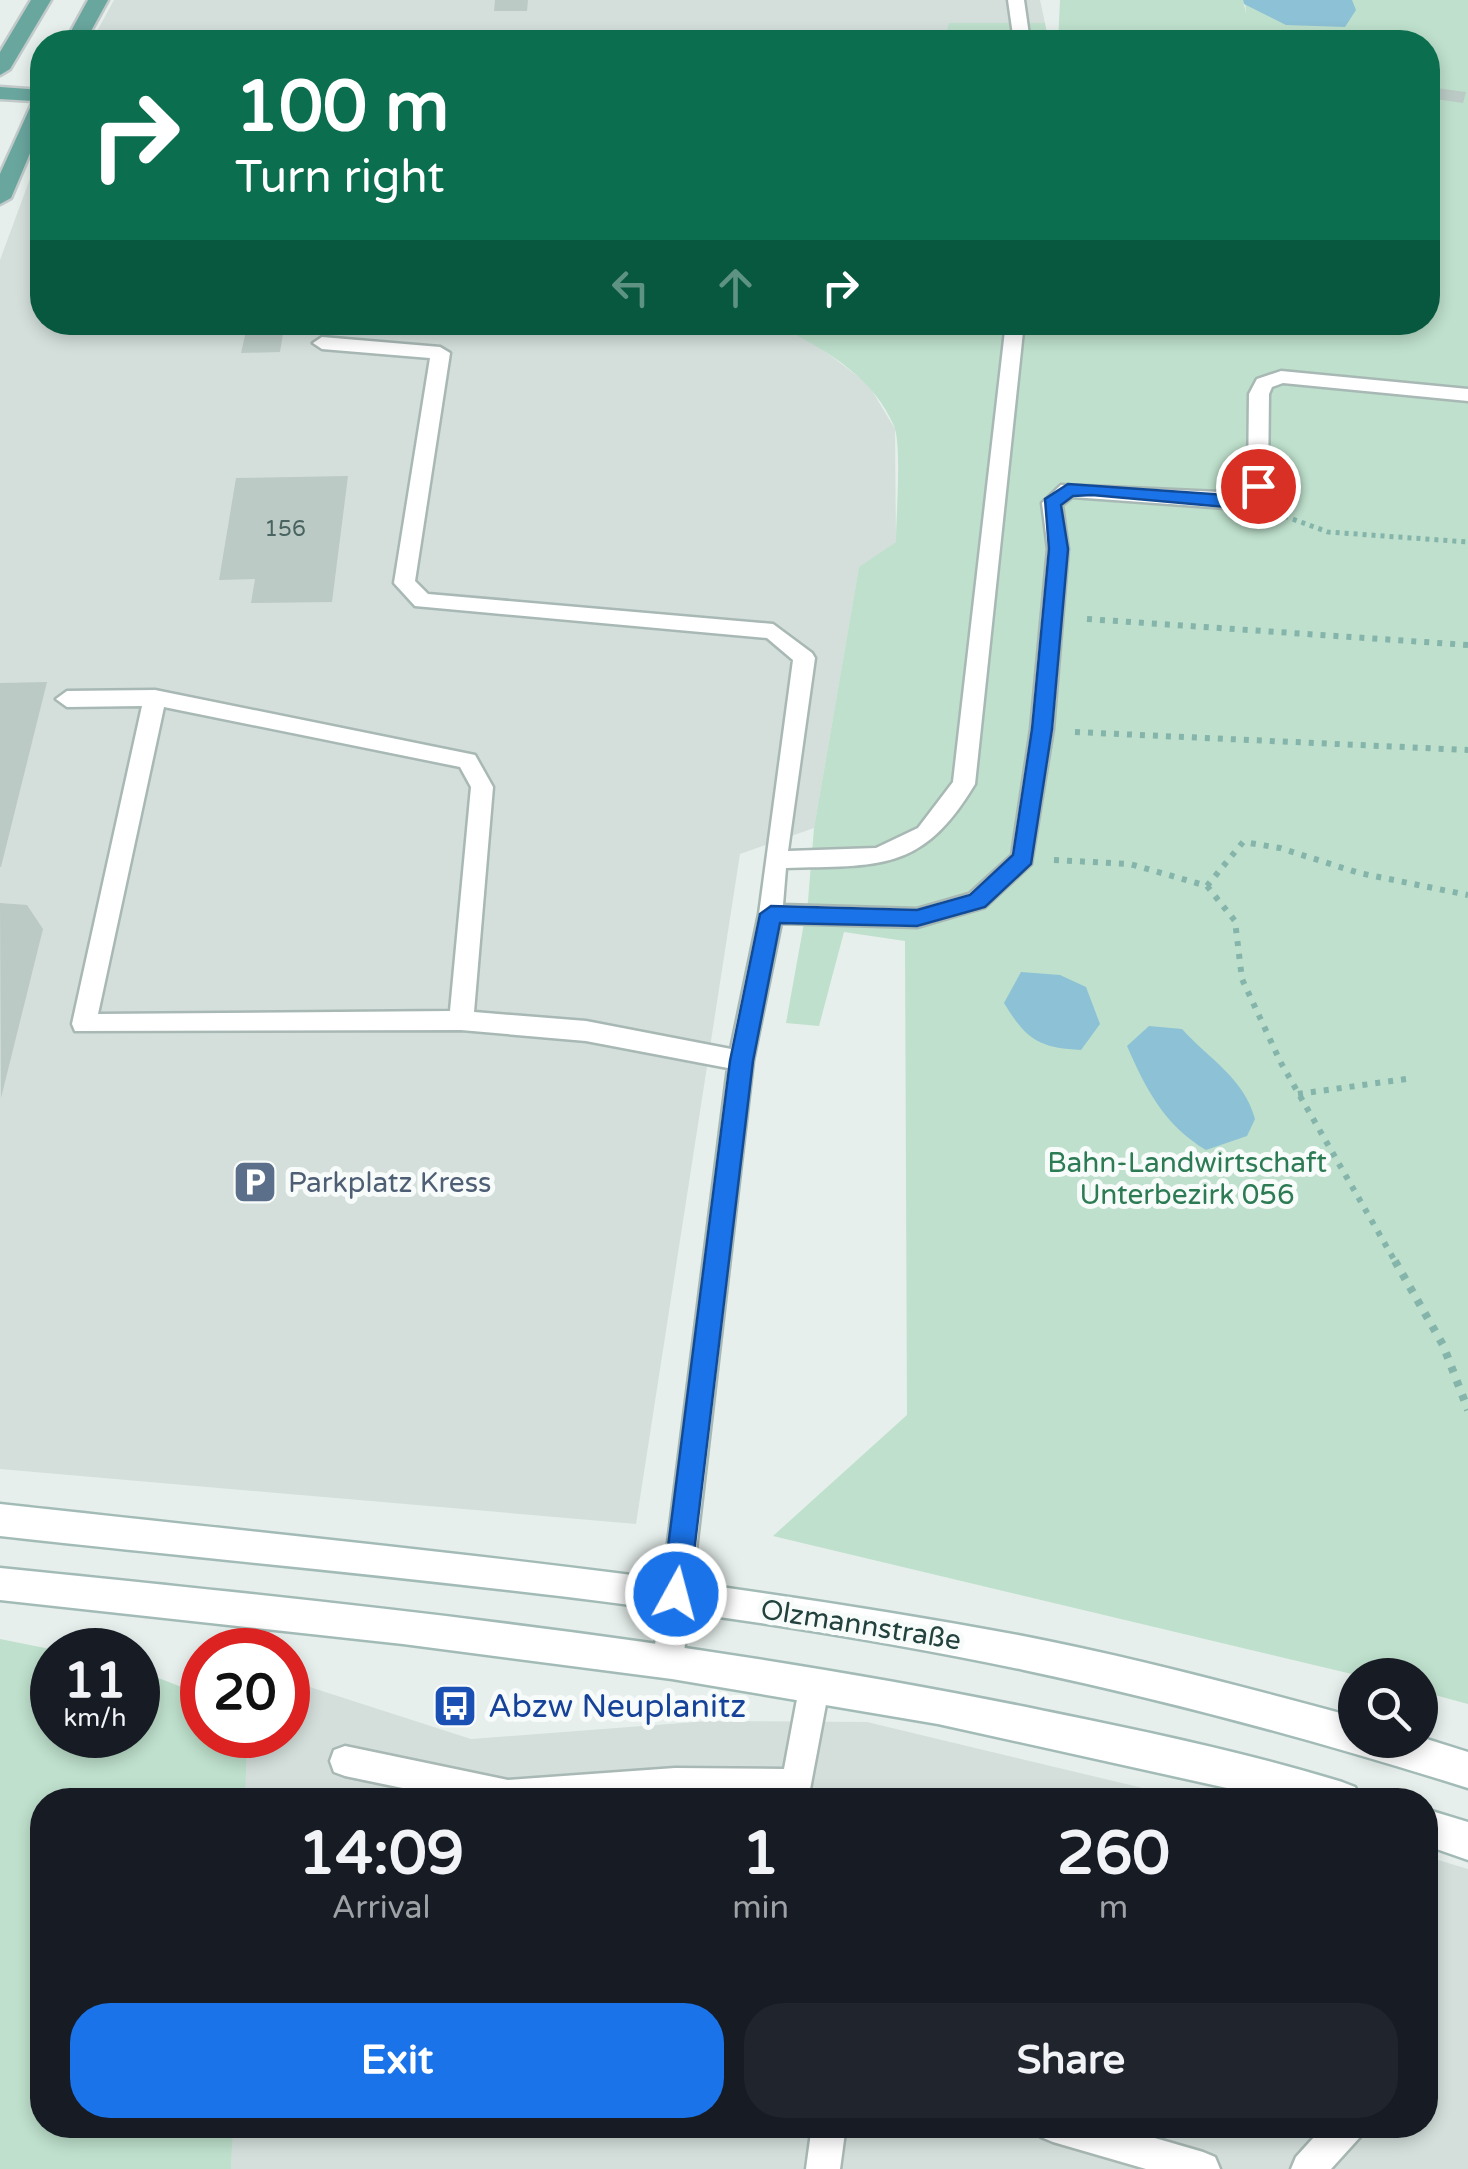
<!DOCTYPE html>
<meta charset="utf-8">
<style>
:root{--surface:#171b24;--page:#20242c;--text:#f1f3f6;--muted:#9ea1a6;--accent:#1a73e8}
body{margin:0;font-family:"Varela Round",sans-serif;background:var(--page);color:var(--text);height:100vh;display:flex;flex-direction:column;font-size:38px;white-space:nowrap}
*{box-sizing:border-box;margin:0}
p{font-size:32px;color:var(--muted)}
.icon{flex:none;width:55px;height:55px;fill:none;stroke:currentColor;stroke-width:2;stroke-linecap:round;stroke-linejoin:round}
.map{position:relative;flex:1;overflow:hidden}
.details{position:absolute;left:30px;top:1788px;width:1408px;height:350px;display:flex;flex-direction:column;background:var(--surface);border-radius:40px;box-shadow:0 5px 15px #0003}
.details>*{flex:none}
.banner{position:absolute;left:30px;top:30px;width:1410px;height:305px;border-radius:40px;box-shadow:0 5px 15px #0003;background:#0b6e4f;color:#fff;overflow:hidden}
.controls{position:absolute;left:1338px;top:1658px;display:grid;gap:20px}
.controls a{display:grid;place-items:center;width:100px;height:100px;border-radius:50%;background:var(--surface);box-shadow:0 5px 15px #0003;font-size:50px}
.speed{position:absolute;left:30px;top:1628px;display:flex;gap:20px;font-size:50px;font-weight:700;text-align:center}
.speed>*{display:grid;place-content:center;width:130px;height:130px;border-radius:50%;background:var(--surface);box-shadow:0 5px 15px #0003;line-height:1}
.speed small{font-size:25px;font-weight:400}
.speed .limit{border:15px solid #d22;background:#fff;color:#111}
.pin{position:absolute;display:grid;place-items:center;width:85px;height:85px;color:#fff;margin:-42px;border:5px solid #fff;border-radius:50%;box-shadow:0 2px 10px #0007}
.me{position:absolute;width:110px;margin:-55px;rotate:7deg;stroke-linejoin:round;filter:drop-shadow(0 0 8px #0008)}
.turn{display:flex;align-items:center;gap:35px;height:210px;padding:0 40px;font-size:45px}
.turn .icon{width:130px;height:130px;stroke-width:2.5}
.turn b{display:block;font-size:70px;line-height:85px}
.lanes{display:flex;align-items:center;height:95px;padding:0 40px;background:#0003;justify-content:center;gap:50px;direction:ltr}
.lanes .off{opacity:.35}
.eta{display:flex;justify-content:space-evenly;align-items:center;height:170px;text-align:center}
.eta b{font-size:60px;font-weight:700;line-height:70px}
.button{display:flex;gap:20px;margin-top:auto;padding:20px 40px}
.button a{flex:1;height:115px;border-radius:40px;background:var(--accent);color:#fff;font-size:40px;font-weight:700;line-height:115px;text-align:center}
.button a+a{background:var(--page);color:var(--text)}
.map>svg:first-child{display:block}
</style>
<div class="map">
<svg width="1468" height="2169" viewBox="0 0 1468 2169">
<rect width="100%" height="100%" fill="#e6efec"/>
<path fill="#d4dfdb" d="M114,0H1040L1045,23H950L947,30L529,37L528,42H91Z
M42,146V322H510L516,326L786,330L818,346L868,384L895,429L896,542L859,568L814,828L740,854L636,1524L0,1469V260Z
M288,1680L471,1739L708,1721L867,1722L1193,1800H243L245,1735H288Z
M1425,1856L1468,1869V2169H231L232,2125H1425Z"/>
<path fill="#bee0cc" d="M1060,0H1243L1246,14L1245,0H1468V1704L1420,1691V1675H1356L773,1536L907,1415L905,941L844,932L819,1026L786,1023L808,901L814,828L859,567L896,542C896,517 902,445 894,426C874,379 830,352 786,330L516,326L510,323L1428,322V42H1058Z
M949,23H1045L1049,42H528V37L947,30Z
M0,1639L55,1650L52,1735H138V1670L202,1695V1735H247L245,1800H42V2125H233L231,2169H0Z"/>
<path fill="#8dc1d5" d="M1243,0H1352L1356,10L1345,27L1286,25L1244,4Z
M1021,972L1060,975L1086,987L1100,1024L1081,1050C1038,1048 1026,1039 1004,1003Z
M1149,1026L1182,1029C1209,1059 1244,1078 1255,1119L1247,1136L1206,1150C1164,1125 1146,1089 1127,1046Z"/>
<path fill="#bbcac5" d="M495,0H528L527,11H494Z
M1362,30L1407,38L1405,42H1357Z
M1428,87L1466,92L1463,103L1428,98Z
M248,322H285L280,352L241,353Z
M348,476L332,602L251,603L255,579L219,580L236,478Z
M47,682L1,867H0V683Z
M0,903L27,905L43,929L1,1098Z"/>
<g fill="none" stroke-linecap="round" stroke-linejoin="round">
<defs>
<path id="service" d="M1008,0H1024L1030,42H1014Z
M1006,322H1024L975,784C922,873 879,865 786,868L783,905L917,909L969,894L1012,855L1031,729L1048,549L1042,503L1061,485L1242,493L1248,485L1249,394L1257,379L1281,371L1468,389V401L1283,383L1272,387L1269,394L1268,486L1255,504L1226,508L1072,497L1062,505L1068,549L1053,729L1031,864L985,907L917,927L781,923L753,1061L683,1661L679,1671L668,1675L657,1671L653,1661L728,1068L586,1041L461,1030L75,1031L72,1024L142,706L67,707L56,699L67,691L155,690L475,755L493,787L474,1012L586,1021L731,1049L759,914L793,660L767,638L415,606L394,583L430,358L322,349L313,343L322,337L440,347L450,353L415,581L428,594L773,624L812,653L815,658L788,851L876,848L918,828L953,782ZM164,707L460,767L471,787L450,1011L98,1014Z
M815,1669L826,1673L830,1683L808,1800H460L345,1776L334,1772L330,1761L334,1750L345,1746L508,1780L675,1768L784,1769L800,1683L804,1673Z
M812,2125H846L840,2169H806Z
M1036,2125H1110L1203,2152L1215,2157L1220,2169H1146L1053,2142L1041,2137Z
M1325,2125H1365L1360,2137L1331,2169H1291L1296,2157Z"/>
<path id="secondary" d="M0,1504C340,1542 681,1572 1018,1635C1132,1657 1243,1687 1355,1717V1740L1420,1737L1468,1752V1788C1322,1742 1175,1702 1024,1670C688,1599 341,1574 0,1536Z
M0,1568C344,1603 687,1638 1026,1707C1132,1729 1238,1750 1342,1782L1355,1787L1361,1800H1281L938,1724L672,1679L403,1644L0,1600Z
M1425,1809L1468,1822V1860L1425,1845Z"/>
<path id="primary" d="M31,0H51L10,69L0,75V52Z
M88,0H108L85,42H65Z
M0,87L42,90V125L11,198L0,204V174L33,101L0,99Z"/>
</defs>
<use href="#service" stroke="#a8b8b4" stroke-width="5"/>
<use href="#secondary" stroke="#a3bbb6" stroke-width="5"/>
<use href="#primary" stroke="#c1cac9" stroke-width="5"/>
<path stroke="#85b4ab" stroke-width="5" stroke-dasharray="4 5" stroke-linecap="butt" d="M1276,513L1328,532L1468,542"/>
<path stroke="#85b4ab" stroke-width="6" stroke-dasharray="5 8" stroke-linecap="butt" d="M1087,619L1468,645
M1075,732L1468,750
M1054,860L1130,864L1207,886L1243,842L1280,848L1359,873L1468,895
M1207,886L1235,921L1242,979L1281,1063L1396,1263
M1298,1094L1406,1079"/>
<path stroke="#85b4ab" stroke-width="8" stroke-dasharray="6 9" stroke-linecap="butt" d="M1395,1261L1443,1345L1468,1410"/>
<use href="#service" fill="#fff" fill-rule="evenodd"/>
<use href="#secondary" fill="#fff" fill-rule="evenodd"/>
<use href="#primary" fill="#69a69e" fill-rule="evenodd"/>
</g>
<path fill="#1a73e8" stroke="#114b97" stroke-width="2.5" d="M1258,480L1267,486C1255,503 1248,505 1226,507L1092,495L1073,496L1061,505L1068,549L1052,729L1031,864L985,907L917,926L780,923L753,1061L689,1594L685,1603L676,1607L666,1603L662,1594L730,1061L760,914L771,906L917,910L970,895L1013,855L1032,729L1049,549L1045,499L1068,484L1226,495L1243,493Z"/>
<defs>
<symbol id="parking-square" viewBox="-11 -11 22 22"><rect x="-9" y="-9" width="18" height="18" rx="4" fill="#5c6f8a" stroke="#f7fbf9"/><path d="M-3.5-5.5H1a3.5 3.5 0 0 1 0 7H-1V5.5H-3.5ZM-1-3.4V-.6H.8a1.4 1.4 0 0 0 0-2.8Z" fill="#fff"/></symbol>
<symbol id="bus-square" viewBox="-11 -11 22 22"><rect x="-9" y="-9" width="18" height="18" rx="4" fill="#1a4fb4" stroke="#f7fbf9"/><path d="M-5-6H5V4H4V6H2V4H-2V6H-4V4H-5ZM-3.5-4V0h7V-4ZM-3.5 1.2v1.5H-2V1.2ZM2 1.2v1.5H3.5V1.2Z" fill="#fff"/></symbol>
</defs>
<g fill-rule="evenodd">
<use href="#parking-square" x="230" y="1157" width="50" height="50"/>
<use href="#bus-square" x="430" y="1681" width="50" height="50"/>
</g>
<g text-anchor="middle" stroke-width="10" stroke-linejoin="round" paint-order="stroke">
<g font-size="22" fill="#496460">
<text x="285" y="536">156</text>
</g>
<g font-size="28" fill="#2c7b54" stroke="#f7fbf9">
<text x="1187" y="1172">Bahn-Landwirtschaft<tspan x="1187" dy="32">Unterbezirk 056</tspan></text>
</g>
<g font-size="28" fill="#4e5e75" stroke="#f7fbf9" text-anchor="start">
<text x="288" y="1192">Parkplatz Kress</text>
</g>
<g font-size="28" fill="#23423e" stroke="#f7fbf9">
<text transform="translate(861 1624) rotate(9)" y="10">Olzmannstraße</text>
</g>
<g font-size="32" fill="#164399" stroke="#f7fbf9" text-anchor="start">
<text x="488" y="1717">Abzw Neuplanitz</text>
</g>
</g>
</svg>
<div class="controls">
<a><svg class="icon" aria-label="search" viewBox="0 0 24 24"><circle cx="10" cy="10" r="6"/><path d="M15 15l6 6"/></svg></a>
</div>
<div class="speed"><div>11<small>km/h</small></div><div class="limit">20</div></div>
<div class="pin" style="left:1258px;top:486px;background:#d93025"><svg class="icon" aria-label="arrive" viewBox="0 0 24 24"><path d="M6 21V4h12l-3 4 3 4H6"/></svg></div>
<svg class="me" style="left:676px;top:1594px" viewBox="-20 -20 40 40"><circle r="17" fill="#1a73e8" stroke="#fff" stroke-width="3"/><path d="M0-11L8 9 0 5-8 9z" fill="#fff"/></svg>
<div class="banner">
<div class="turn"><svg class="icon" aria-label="right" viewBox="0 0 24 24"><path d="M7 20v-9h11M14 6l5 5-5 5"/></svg><div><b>100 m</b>Turn right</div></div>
<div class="lanes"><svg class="icon off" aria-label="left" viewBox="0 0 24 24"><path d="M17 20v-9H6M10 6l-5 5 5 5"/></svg><svg class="icon off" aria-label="ahead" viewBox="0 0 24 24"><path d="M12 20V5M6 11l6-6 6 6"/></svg><svg class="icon" aria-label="right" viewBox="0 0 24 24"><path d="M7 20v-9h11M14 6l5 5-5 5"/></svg></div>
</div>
<section class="details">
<div class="eta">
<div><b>14:09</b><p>Arrival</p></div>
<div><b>1</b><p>min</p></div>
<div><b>260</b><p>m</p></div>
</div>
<div class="button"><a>Exit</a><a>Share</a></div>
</section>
</div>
